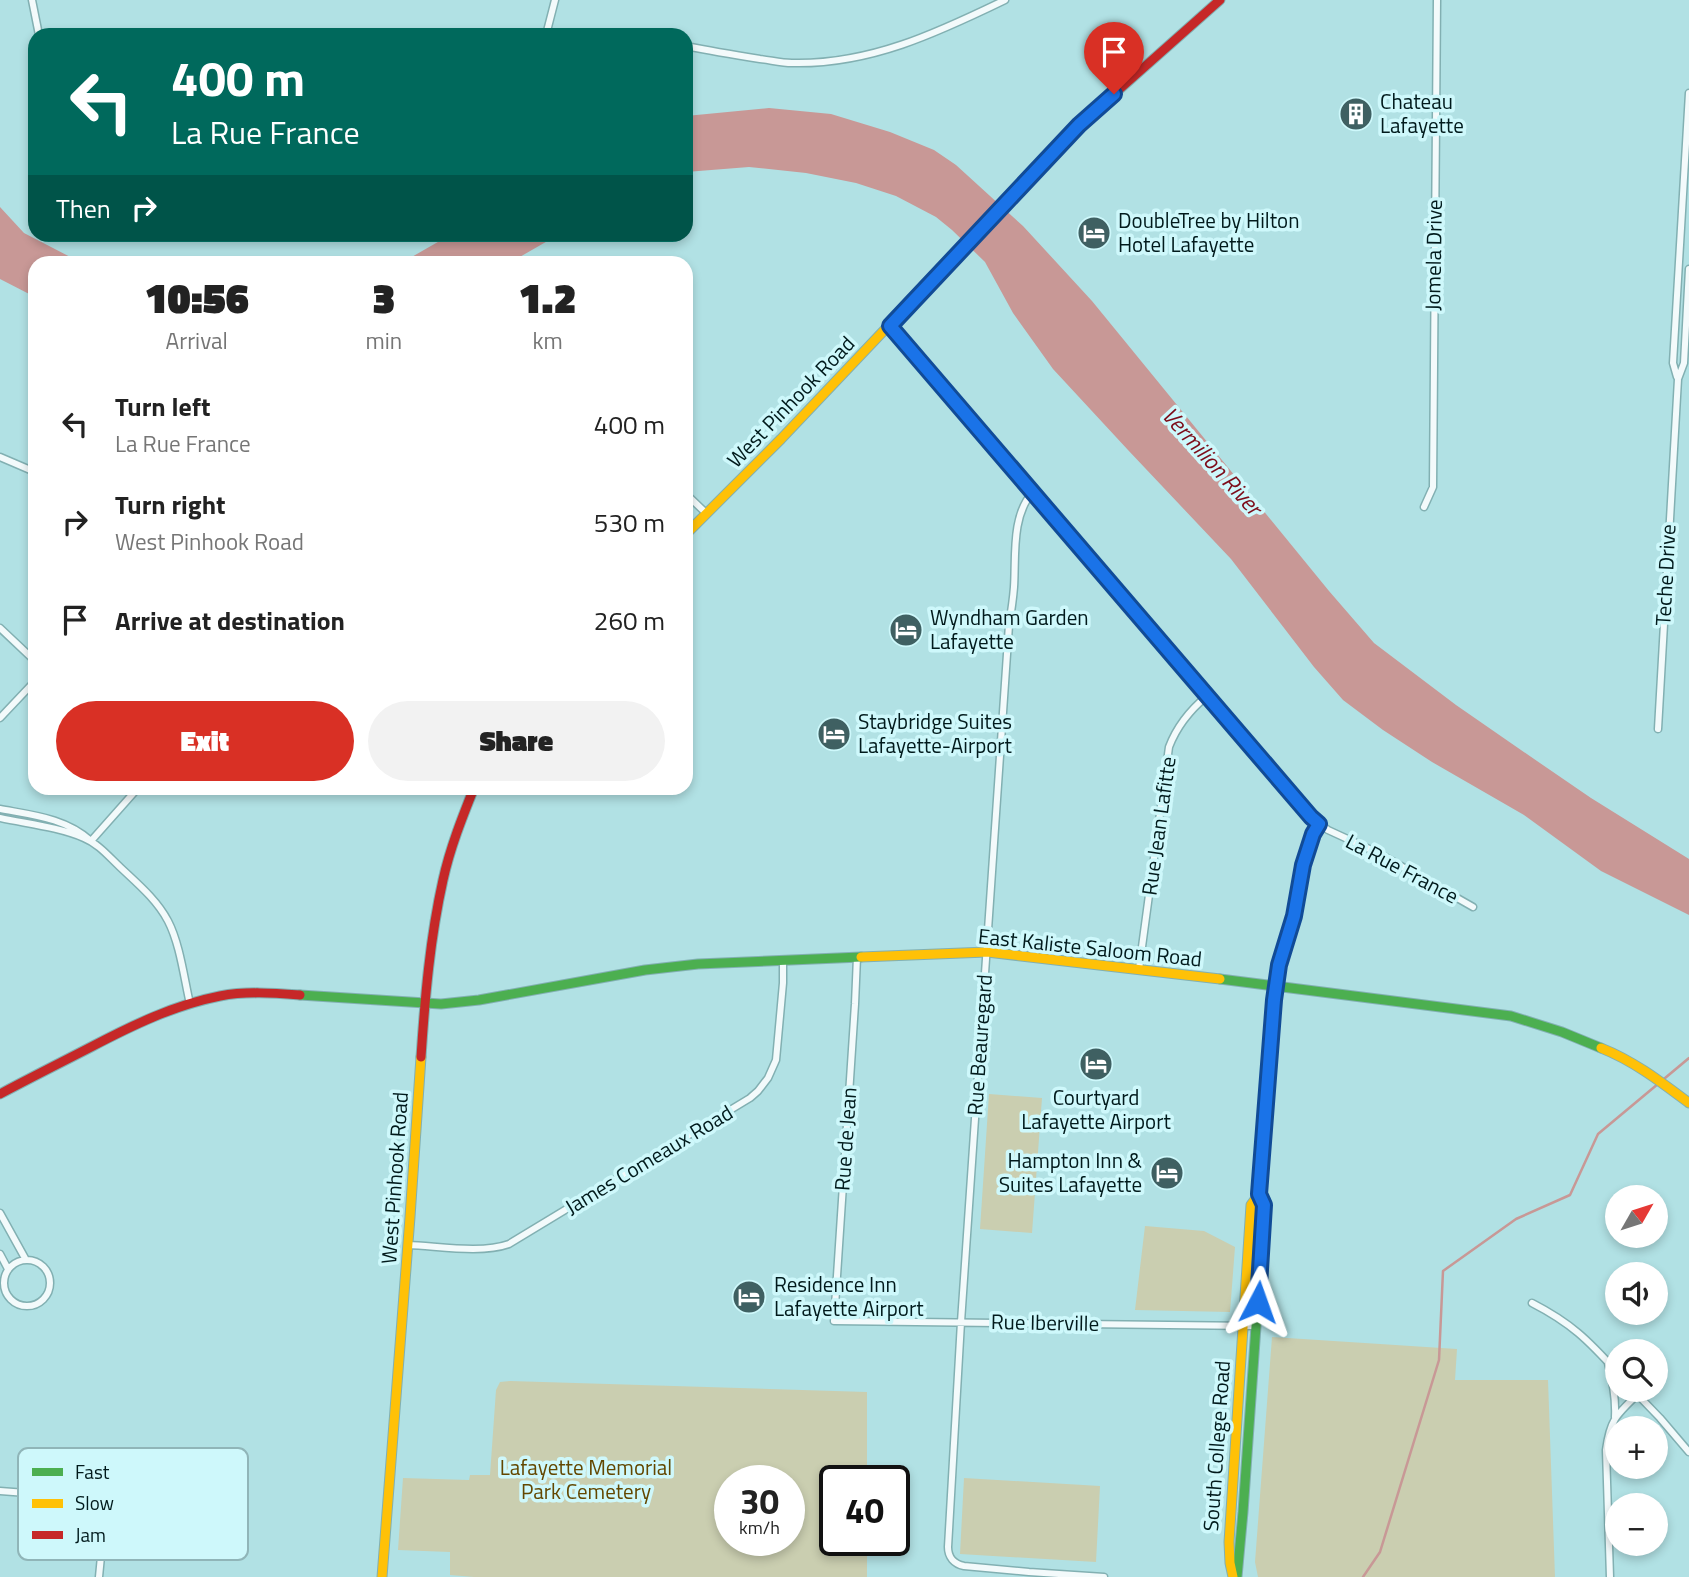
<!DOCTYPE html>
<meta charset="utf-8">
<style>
:root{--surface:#fff;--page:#f2f2f2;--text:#222;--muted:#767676;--accent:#d93025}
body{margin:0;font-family:"Titillium Web",sans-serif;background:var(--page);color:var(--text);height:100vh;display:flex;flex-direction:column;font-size:26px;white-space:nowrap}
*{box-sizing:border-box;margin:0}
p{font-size:23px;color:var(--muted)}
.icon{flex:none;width:38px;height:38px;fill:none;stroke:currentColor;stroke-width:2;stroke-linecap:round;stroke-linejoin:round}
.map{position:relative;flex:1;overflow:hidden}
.details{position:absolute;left:28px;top:256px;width:665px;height:539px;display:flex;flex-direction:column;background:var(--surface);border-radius:21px;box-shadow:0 4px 10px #0003}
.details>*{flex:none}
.guide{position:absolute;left:28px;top:28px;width:665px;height:214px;border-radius:21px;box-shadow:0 4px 10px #0003;background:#00695c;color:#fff;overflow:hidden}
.needle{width:46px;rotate:51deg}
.controls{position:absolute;left:1605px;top:1185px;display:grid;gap:14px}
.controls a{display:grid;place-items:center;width:63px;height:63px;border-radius:50%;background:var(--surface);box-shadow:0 4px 10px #0003;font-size:35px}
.speed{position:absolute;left:714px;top:1465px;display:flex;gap:14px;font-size:35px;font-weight:700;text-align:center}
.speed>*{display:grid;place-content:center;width:91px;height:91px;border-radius:50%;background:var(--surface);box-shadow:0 4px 10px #0003;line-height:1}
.speed small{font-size:18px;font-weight:400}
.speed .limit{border:4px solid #111;border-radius:10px;background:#fff;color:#111}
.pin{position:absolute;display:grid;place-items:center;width:60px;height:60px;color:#fff;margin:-72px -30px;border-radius:50% 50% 50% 0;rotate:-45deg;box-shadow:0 0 7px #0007}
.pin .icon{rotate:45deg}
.me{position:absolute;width:77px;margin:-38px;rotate:4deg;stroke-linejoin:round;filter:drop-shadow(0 0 5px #0008)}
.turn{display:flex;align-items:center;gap:24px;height:147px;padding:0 28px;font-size:32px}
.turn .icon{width:91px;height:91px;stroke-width:2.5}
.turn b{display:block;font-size:49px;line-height:60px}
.then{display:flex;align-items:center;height:66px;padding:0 28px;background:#0003;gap:14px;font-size:26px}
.eta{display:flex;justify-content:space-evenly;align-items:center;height:119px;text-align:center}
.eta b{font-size:42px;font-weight:800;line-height:49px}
.cta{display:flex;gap:14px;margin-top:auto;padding:14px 28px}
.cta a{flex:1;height:80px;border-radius:42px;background:var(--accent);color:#fff;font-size:28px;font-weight:800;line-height:80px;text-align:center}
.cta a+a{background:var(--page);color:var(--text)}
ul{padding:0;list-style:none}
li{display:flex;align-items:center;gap:21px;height:98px;padding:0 28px}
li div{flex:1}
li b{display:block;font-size:26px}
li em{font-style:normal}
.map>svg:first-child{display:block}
</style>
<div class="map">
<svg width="1689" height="1577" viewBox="0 0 1689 1577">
<rect width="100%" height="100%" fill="#b1e1e4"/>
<path fill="#caceb0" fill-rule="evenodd" d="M989,1094L1042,1098L1032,1233L980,1229Z
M1145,1226L1204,1231L1235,1247L1230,1312L1135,1310Z
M1272,1337L1457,1349L1455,1380H1548L1555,1577H1258L1255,1562Z
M510,1381L867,1392V1480H835V1540H867V1577H474L450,1575V1552L398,1550L403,1478L469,1480L470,1475H490L496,1390L500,1382ZM789,1480V1540H730V1480Z
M964,1478L1100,1486L1096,1562L960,1554Z"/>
<path fill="#c89896" d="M769,108L831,114L890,132L934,150L956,165L1023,226L1092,301L1329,591L1374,643L1456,705L1537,761L1591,798L1689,859V915L1601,871L1524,815L1432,762L1383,730L1343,700L1314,667L1231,559L1128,450L1053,369L1013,313L985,262L952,230L936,217L896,196L856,183L806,173L749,167L686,172V116Z
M0,207L24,233L80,262H35V297L0,279Z
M450,235V234L558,235L511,262H403Z"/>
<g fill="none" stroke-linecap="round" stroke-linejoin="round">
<path stroke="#c89896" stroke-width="2.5" d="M1363,1577L1380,1552L1439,1360L1443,1271L1516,1219L1570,1195L1598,1134L1689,1058"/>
<defs>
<path id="street" d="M32,0L39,35
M546,35L555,0
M598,35L619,33L643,35
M686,46C711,51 735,55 760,59C770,60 781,63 792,63C869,65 937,33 1005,0
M889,326L1311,817L1328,830L1378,853L1473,907
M1677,377L1673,363L1689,93
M0,457L35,472
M1033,492C1011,515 1016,558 1014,587C1013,600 1011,613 1009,625L961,1322L948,1547C948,1557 954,1564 964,1566L1029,1572L1104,1577
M686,494L707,514
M1424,507L1433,487L1437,0
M0,628L35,661
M0,718L35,681
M1658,729L1678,379L1684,363L1689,269
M0,809C32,815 66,818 91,841L138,788
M0,818C28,824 58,827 84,838C99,844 110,858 121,868C138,884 157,900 168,921C180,944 184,978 190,1004
M857,957L855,1004L834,1321L1256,1326
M1139,969L1169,747C1177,726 1190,710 1207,696
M1276,985L1282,950L1294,916L1303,865L1313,834L1319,824
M0,1213L26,1260
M408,1245C438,1246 481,1254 509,1244L750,1098L758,1091L768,1078L776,1060L783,983V961
M0,1254L8,1269
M4 1283a23 23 0 1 1 46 0a23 23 0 1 1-46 0Z
M1532,1303C1571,1323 1588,1340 1617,1372
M1608,1363C1613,1382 1616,1398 1615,1417
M1633,1390L1660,1418L1689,1452
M0,1491L92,1498C100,1502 102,1507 105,1515L99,1577
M1610,1577L1606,1450C1610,1420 1616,1415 1638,1394"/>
<path id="fast" d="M1220,979L1511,1016L1562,1032L1601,1048
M300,995L441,1004L479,1000L645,970L698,964L861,957
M1237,1577L1243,1512L1264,1212"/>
<path id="slow" d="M686,534L781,439L1039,167
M861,957L987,952L1220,979
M1601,1048C1634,1061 1661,1082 1689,1103
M382,1577L410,1217L421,1057
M1233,1577L1230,1563L1229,1542L1251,1205L1259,1194"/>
<path id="jam" d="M1039,167L1079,125L1220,0
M421,1057C425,997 430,938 443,880C450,848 462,818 474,788
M0,1094C30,1078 60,1063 91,1047C131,1026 174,1005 220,996C246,991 273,993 300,995
M1264,1212V1205L1259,1194L1276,985"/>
</defs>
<use href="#street" stroke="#82b0b2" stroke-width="9"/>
<use href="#fast" stroke="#82b0b2" stroke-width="11"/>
<use href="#slow" stroke="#82b0b2" stroke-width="11"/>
<use href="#jam" stroke="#82b0b2" stroke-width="11"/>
<use href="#street" stroke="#f3fafb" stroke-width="6"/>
<use href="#fast" stroke="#4caf50" stroke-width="9"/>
<use href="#slow" stroke="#ffc107" stroke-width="9"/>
<use href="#jam" stroke="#c62828" stroke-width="9"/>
</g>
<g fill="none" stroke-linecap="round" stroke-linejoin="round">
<defs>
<path id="route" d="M1114,94L1079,125L890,326L1311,817L1319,824L1313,834L1303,865L1294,916L1279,965L1274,1000L1259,1194L1264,1205L1258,1302"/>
</defs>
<use href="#route" stroke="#114b97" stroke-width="18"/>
<use href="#route" stroke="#1a73e8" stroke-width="12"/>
</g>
<defs>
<symbol id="building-disc" viewBox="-11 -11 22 22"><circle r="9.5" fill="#3f6062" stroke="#cef8fb"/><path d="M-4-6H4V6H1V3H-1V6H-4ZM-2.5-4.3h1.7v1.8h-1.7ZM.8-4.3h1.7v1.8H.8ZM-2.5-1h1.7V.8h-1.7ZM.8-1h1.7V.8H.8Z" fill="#fff"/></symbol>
<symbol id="hotel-disc" viewBox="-11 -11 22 22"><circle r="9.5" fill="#3f6062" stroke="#cef8fb"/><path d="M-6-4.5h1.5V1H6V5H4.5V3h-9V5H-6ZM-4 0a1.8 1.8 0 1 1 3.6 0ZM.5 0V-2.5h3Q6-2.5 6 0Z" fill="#fff"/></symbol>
</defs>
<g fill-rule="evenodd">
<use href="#building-disc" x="1337" y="95" width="38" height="38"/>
<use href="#hotel-disc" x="1075" y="214" width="38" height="38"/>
<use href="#hotel-disc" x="887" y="611" width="38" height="38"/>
<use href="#hotel-disc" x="815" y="715" width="38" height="38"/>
<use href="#hotel-disc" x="1077" y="1045" width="38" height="38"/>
<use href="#hotel-disc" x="1148" y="1154" width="38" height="38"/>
<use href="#hotel-disc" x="730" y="1278" width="38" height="38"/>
</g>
<g text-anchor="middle" stroke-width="7" stroke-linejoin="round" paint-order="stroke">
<g font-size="21" fill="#011a1c" stroke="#cef8fb" text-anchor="start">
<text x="1380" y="109">Chateau<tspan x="1380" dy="24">Lafayette</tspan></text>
<text x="1118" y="228">DoubleTree by Hilton<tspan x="1118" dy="24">Hotel Lafayette</tspan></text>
<text x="930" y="625">Wyndham Garden<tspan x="930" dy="24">Lafayette</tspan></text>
<text x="858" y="729">Staybridge Suites<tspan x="858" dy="24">Lafayette-Airport</tspan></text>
<text x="1096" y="1105" text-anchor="middle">Courtyard<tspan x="1096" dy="24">Lafayette Airport</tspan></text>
<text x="1142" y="1168" text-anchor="end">Hampton Inn &amp;<tspan x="1142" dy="24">Suites Lafayette</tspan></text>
<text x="774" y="1292">Residence Inn<tspan x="774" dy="24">Lafayette Airport</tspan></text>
</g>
<g font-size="21" fill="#011a1c" stroke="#cef8fb">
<text transform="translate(1434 255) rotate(-89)" y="7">Jomela Drive</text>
<text transform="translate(791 402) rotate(-46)" y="7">West Pinhook Road</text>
<text transform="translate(1666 575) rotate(-87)" y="7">Teche Drive</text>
<text transform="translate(1159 826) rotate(-82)" y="7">Rue Jean Lafitte</text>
<text transform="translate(1402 869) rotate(28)" y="7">La Rue France</text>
<text transform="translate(1090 948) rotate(6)" y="7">East Kaliste Saloom Road</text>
<text transform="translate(980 1045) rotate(-86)" y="7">Rue Beauregard</text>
<text transform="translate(846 1139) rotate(-86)" y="7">Rue de Jean</text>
<text transform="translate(649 1160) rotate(-31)" y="7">James Comeaux Road</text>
<text transform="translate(395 1178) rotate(-86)" y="7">West Pinhook Road</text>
<text transform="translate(1045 1323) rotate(1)" y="7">Rue Iberville</text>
<text transform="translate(1217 1446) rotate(-86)" y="7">South College Road</text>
</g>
<g font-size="21" fill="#634700" stroke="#cef8fb">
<text x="586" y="1475">Lafayette Memorial<tspan x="586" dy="24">Park Cemetery</tspan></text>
</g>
<g font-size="23" font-style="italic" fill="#7d0d1a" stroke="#cef8fb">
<text transform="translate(1212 461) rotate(48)" y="8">Vermilion River</text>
</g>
</g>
<rect x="18" y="1448" width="230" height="112" rx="10" fill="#cef8fb" stroke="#90b5b8" stroke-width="2"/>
<rect x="32" y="1468" width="31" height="8" fill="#4caf50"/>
<rect x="32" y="1499" width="31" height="9" fill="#ffc107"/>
<rect x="32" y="1531" width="31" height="8" fill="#c62828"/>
<g font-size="19" fill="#011a1c">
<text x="75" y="1479">Fast</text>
<text x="75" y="1510">Slow</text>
<text x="75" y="1542">Jam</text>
</g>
</svg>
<div class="controls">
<a><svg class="needle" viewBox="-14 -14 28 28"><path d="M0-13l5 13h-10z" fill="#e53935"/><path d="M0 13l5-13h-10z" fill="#767676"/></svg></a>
<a><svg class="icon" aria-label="sound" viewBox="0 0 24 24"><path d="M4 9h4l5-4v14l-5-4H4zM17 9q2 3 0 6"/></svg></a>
<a><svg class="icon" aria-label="search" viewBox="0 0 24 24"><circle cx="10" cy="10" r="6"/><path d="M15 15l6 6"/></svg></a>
<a>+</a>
<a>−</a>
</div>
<div class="speed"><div>30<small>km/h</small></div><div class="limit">40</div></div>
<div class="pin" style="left:1114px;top:94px;background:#d93025"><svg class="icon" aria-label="arrive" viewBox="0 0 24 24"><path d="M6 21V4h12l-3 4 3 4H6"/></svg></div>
<svg class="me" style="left:1258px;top:1302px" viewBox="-20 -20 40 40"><path d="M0-17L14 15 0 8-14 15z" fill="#1a73e8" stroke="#fff" stroke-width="4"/></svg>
<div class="guide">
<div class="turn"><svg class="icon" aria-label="left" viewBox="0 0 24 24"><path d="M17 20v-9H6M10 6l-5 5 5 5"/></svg><div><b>400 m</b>La Rue France</div></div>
<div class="then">Then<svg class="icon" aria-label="right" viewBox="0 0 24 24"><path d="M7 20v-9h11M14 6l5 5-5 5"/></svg></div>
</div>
<section class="details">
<div class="eta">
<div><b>10:56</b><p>Arrival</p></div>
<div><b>3</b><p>min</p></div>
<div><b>1.2</b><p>km</p></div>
</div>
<ul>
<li><svg class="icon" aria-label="left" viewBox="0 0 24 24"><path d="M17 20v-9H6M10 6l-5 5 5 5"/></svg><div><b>Turn left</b><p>La Rue France</p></div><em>400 m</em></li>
<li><svg class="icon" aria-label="right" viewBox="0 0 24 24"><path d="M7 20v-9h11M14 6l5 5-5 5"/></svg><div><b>Turn right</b><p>West Pinhook Road</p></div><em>530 m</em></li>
<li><svg class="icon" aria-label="arrive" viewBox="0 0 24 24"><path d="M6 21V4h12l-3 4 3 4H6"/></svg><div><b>Arrive at destination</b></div><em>260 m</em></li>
</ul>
<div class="cta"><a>Exit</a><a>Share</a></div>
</section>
</div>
